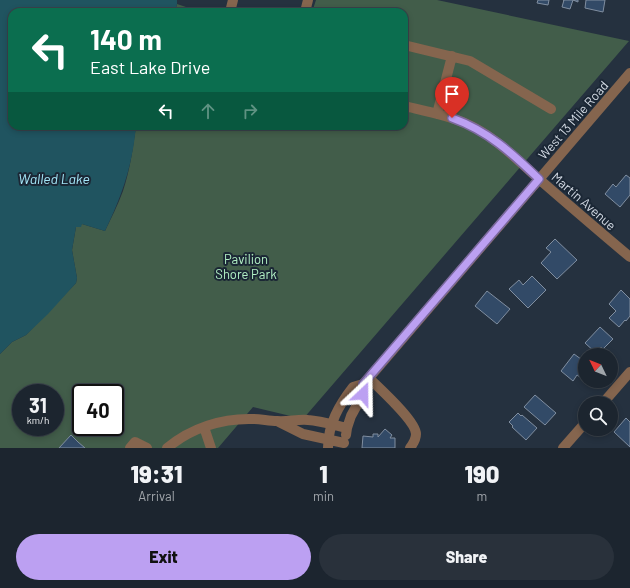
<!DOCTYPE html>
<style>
:root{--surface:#1c252f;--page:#29313b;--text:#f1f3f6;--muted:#a0a5aa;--line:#3a424b;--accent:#bca0f2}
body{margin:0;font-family:Barlow,sans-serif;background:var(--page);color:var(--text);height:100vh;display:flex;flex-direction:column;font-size:15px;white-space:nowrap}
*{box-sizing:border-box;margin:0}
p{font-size:13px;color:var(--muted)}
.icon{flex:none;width:22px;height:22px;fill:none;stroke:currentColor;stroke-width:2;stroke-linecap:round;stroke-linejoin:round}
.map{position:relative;height:448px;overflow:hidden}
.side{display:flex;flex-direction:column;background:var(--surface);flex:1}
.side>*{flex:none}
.banner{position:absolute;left:8px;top:8px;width:400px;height:122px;border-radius:12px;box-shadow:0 2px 6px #0003,0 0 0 1px var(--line);background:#0b6e4f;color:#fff;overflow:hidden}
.needle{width:26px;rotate:313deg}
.fabs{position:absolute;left:578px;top:348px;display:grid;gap:8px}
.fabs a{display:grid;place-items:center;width:40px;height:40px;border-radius:50%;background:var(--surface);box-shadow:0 2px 6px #0003,0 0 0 1px var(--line);font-size:20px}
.speed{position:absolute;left:12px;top:384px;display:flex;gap:8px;font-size:20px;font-weight:700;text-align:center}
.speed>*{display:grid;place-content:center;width:52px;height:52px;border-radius:50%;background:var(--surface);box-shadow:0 2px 6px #0003,0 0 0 1px var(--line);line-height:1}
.speed small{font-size:10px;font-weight:400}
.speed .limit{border:2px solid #111;border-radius:6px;background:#fff;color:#111}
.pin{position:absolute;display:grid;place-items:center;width:34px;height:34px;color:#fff;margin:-41px -17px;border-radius:50% 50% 50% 0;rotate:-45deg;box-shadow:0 0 4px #0007}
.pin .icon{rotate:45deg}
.me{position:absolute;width:44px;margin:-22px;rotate:23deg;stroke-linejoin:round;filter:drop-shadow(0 0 3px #0008)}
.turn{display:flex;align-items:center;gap:14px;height:84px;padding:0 16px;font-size:18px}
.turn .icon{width:52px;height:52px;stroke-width:2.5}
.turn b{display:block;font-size:28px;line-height:34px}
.lanes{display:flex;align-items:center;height:38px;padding:0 16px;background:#0003;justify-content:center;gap:20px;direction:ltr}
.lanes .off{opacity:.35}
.eta{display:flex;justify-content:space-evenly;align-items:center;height:68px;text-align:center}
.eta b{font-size:24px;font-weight:800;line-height:28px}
.button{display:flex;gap:8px;margin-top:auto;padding:8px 16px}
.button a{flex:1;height:46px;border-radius:24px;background:var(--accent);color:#111;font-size:16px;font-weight:800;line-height:46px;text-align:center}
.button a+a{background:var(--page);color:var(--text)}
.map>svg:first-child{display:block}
</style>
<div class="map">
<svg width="630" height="448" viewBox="0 0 630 448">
<rect width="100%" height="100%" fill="#25313f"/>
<path fill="#425d4a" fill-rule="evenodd" d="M316,0H437L629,41L303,419L253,407L218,448H0V354L12,342L26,335L76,283L77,278L72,250L76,227L82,224L105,231C111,218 118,205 123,191C130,170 133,148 136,126H404V12H312ZM21,393H55V427H21ZM81,393H115V427H81Z
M177,4L201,12H175Z"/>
<path fill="#205460" d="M0,0H177V4L175,12H12V126H136C135,135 134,145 132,154C127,181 117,206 105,231L82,224L81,227H76L72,250L77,278L76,283L48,314L26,335L12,342L0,354Z"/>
<path fill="#324a67" stroke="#808ea0" d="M538,0H549L548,5L537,3Z
M563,0H578V2L573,0L570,9L562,7L564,0Z
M586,0H605L603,12L585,8Z
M626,175L630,178V195L620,207L605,194L613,184L616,187Z
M555,239L577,260L557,279L541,263L551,252L546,248Z
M532,276L546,290L528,308L509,289L519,280L523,285Z
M621,290L630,299V316L626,321L625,320L619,327L609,318L616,311L609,304Z
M487,291L510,309L497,324L475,306Z
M600,327L613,339L603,349L601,347L596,353L585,343Z
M574,354L585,362V370L580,377L577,375L573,381L561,371Z
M535,395L556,413L545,425L524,407Z
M518,413L521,416L522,415L537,428L526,440L512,427L513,426L509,422Z
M626,418L630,422V447L614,432Z
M385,429L392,435L390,438H395V448H362L363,436L373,437V434H378V437Z
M71,435L78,442L85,448H59Z"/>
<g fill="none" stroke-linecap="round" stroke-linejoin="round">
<path stroke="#85654e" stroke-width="10" d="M230,12L233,0
M305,12L308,0
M404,45L470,61L551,109
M404,106C425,111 446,115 465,123C495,136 516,159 540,180C570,206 600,232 630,257
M437,114L452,56
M369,378C379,388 416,421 416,434C416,439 413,444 410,448
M603,403L630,372
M279,422L303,434L344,443
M204,427L211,448
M346,435L347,428L351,416L363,394V384
M130,448L135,442L147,448
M167,448C191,428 222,418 253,419C261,419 269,421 277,421C287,422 298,419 308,420C321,421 334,425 347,428
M328,448C328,424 339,405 353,387L363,384L369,378L630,73
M563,448L585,423"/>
</g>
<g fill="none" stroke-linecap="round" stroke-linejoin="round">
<defs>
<path id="route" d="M363,394V384L539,179C512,153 488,131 452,118"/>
</defs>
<use href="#route" stroke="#7a689d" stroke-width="10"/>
<use href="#route" stroke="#bca0f2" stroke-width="7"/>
</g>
<g text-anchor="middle" stroke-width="4" stroke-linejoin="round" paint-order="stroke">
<g font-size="13" fill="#d3dae4" stroke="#1b2735">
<text transform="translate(573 120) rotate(-49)" y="5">West 13 Mile Road</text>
<text transform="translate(584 201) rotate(41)" y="5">Martin Avenue</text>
</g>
<g font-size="13" fill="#b2f0c4" stroke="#1b2735">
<text x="246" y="264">Pavilion<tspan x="246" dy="15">Shore Park</tspan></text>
</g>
<g font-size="14" font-style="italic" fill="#a4e6f8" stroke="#1b2735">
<text x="54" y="184">Walled Lake</text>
</g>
</g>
</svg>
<div class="fabs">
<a><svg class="needle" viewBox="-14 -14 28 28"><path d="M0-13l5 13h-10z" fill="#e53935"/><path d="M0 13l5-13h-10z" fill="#a0a5aa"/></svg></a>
<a><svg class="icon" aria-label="search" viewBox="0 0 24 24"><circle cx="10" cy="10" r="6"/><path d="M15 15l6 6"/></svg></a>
</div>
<div class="speed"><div>31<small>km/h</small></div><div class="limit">40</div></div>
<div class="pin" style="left:452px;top:118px;background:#d93025"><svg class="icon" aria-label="arrive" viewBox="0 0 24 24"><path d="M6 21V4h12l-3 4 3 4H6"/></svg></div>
<svg class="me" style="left:363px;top:394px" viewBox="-20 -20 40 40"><path d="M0-17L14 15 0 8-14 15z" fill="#bca0f2" stroke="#fff" stroke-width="4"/></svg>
<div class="banner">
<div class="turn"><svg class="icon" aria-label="left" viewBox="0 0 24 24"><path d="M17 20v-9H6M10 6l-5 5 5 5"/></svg><div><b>140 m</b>East Lake Drive</div></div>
<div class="lanes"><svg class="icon" aria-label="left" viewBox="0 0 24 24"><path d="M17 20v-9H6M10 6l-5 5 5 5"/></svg><svg class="icon off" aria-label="ahead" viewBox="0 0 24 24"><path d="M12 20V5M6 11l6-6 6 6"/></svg><svg class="icon off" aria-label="right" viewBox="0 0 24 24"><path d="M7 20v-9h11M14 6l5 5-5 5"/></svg></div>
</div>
</div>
<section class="side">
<div class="eta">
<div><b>19:31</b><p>Arrival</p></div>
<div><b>1</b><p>min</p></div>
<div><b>190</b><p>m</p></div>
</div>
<div class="button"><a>Exit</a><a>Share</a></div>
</section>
